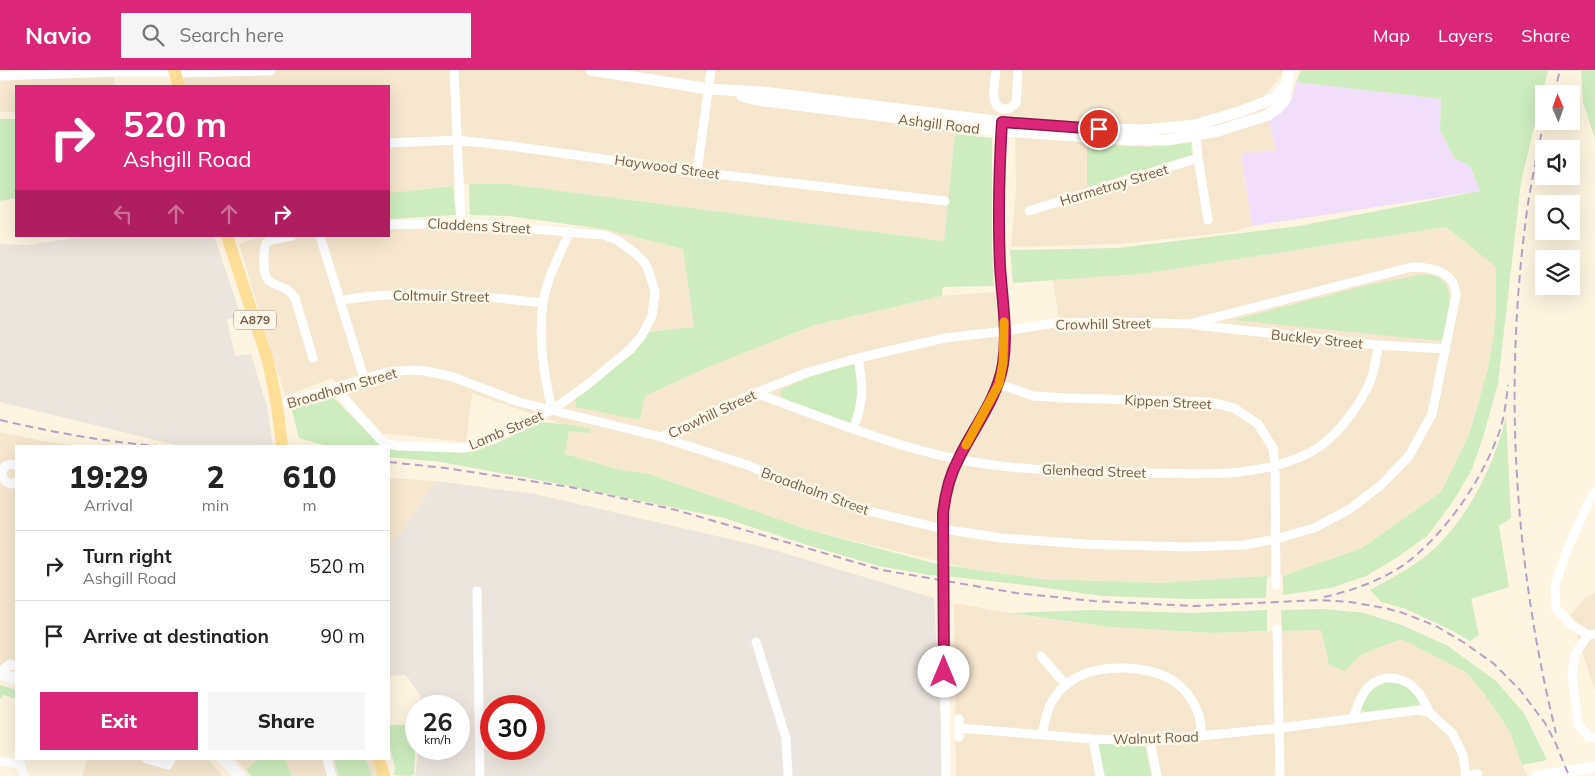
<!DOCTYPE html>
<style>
:root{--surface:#fff;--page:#f6f6f6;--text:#222;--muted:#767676;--line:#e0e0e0;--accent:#db2777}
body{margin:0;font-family:Mulish,sans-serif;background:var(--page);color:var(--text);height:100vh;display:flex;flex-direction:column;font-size:19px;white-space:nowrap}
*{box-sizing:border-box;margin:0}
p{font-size:16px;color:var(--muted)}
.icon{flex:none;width:28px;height:28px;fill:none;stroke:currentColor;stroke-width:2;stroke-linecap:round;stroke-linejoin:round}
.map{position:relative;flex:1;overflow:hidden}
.drawer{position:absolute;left:15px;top:375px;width:375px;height:315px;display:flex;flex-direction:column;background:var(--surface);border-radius:0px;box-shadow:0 5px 20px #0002}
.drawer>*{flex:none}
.top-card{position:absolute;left:15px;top:15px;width:375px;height:152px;border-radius:0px;box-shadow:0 5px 20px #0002;background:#db2777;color:#fff;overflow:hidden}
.needle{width:32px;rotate:358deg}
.buttons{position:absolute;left:1535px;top:15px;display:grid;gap:10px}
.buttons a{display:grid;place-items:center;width:45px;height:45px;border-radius:0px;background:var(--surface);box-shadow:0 5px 20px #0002;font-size:25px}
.speed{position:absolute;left:405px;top:625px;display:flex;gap:10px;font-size:25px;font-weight:700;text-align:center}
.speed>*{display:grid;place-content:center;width:65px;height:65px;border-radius:50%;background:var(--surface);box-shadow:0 5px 20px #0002;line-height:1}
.speed small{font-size:12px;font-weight:400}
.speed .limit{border:8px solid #d22;background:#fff;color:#111}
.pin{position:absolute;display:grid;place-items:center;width:42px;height:42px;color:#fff;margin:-21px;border:2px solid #fff;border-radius:50%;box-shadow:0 1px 5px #0007}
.me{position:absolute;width:55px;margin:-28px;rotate:0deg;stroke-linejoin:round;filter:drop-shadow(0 0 4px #0008)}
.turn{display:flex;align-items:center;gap:18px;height:105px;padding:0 25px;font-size:22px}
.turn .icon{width:65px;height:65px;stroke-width:2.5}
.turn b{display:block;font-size:35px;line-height:42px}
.lanes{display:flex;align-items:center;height:48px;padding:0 25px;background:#0003;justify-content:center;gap:25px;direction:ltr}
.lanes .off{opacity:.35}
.eta{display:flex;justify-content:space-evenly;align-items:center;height:85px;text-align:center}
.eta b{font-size:30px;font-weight:800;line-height:35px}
.button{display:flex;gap:10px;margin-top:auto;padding:10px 25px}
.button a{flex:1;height:58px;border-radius:0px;background:var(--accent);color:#fff;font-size:20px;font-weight:800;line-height:58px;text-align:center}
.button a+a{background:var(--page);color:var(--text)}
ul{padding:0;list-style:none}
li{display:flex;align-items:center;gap:15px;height:70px;padding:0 25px;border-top:1px solid var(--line)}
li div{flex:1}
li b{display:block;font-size:19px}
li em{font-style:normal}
header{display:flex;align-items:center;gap:30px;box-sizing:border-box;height:70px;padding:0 25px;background:var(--accent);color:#fff}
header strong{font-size:24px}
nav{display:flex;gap:28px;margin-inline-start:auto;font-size:18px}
.search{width:350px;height:45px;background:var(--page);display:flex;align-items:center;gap:12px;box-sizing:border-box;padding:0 18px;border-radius:0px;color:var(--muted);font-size:19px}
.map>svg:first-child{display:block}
</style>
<header>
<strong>Navio</strong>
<div class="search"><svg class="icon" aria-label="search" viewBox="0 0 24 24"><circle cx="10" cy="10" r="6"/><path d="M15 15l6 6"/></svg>Search here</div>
<nav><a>Map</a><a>Layers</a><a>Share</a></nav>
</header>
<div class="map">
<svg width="1595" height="706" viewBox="0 0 1595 706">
<rect width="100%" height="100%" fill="#fdf4e2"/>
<path fill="#f5e7d0" d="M0,0H114L115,16H16V42H0Z
M181,0H1282L1281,6L1263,27L1276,81L1241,84L1252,156L1232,162L1118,174L1011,177L1016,122L1015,59L956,49L945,171L508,114H469L389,123V16H186Z
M430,148L603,159L683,179L694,257L641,263L596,308L640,350L645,326L713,295L815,255L942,226L995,222L999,258L1060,256L1053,210L1141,204L1446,157L1496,197V241L1493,270L1487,302L1469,365L1441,422L1362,478L1283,506L1160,513L1041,509L970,499L806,459L649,404L621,400L565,384L570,357L472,323L466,372L382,363L332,308L285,326L239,174L264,166H389V152Z
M0,362L42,371L79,376H16V602L0,597Z
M389,408L436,411L389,480Z
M1595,523V622L1571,545L1585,528Z
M954,533L1026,546L1111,557L1212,563L1321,560L1329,595L1360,585L1401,569L1466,602L1483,622L1510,662L1527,706H956Z
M87,689H208L223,706H82Z
M236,689H258L246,700Z
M285,689H333L339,706H292Z
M366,689H381L385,706H371Z"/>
<path fill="#ece5dd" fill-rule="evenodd" d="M84,166H214L241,246L227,250L235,286L251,284L267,337L273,376L176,375L0,332V174L29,175Z
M436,411L535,424L760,476L934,528L944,706H415L419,679H459V636H421L420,625L406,605L389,606V480ZM491,636H534V679H491Z"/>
<path fill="#f1dffa" d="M1296,12L1441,29L1440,60L1454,88L1470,96L1480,121L1252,156L1241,83L1276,81L1269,51L1287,37L1292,29Z"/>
<path fill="#cfecc0" d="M1301,0H1548L1521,112L1498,314L1484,364L1472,399L1454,430L1428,465L1398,487L1366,506L1331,518L1283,525V506L1362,478L1441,422L1469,365L1487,302L1493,270L1496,241V197L1446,157L1141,204L1013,213L1010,180L1118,178L1299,156L1480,121L1470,96L1454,88L1440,60L1441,29L1296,12Z
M1581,0H1595V69L1583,32Z
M0,49H16V128L0,131Z
M955,64L992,68V178L994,216L943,217L942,226L815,255L713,295L645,326L640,350L576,337L575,327L634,283L649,262L694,257L683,179L603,159L508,146L470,145L469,114H508L944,171Z
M1191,73L1192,85L1087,117V75L1147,77Z
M453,116L456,145L389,149V123Z
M1425,204C1429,205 1434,206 1437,207C1459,217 1445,254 1442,271L1234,250L1364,216Z
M857,294L861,313L853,354L782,329L780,320C805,309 829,298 857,294Z
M331,325L381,376H327L299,368L291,337Z
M1506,347L1511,448L1499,456L1509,517L1471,529L1479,565L1470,571L1447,558L1406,539L1381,532L1370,520C1393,507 1420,494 1439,474C1473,439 1494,394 1506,347Z
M540,352L572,355L591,359L589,363L569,361L565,384L621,400L649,404L806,459L933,493L970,499L1041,509L1160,513L1267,506L1266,528L1190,529L1102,526L1033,516L954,507L929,505L878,496L804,474L724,448L544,411L441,392L389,387V379L463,383L495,374Z
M1325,539L1364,543L1402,555L1448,576L1496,611L1524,643L1547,690L1522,695L1510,662L1483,622L1466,602L1401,569L1360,585L1345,601L1329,595L1321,560L1282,561L1281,540Z
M1091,540L1192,543L1267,540V561L1212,563L1110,557L1009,543Z
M1389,611L1406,615L1422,631L1418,636L1366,642L1361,638C1367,624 1373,616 1389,611Z
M0,615L16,620V629L4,625L0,629Z
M390,655H413V662L416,663L414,705L409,706L394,705L395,698L389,674Z
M1097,674L1145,675L1151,706H1105Z
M258,689H285L292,706H251L246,700Z
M334,689H366L372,706H339Z"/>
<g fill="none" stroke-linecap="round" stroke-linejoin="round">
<path stroke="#fff" stroke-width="9" d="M454,0L461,153
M996,0C995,11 988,39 1005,39C1010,39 1012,37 1016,33L1018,0
M0,6L121,2H175
M1196,66L1198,88L1208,150
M389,73L457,70L518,77L697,102L945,131
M697,102L711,0
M1029,141L1198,88
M292,166L271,170L267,172C263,178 264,185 264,192C263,223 284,209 295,228L313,288
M320,166L364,308
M340,231C356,227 373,226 389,225C441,222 492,227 543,233
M1195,255L1379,275L1446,279
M999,314L1033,326L1067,328L1209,332L1234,338L1258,354L1273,378L1275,396L1276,515
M335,318L379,368L385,373L398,376L466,378L474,376L552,340L587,315L629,280L641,267L652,246L655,222L649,202L645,193L635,183L617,170L604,165L461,153L389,155
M755,323C822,347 888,375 957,389C1020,402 1085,401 1149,403C1203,404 1259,408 1309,383C1335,370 1361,335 1371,309C1375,298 1376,286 1379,275
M277,335L387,302L413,300L426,301L453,307L519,332L661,367L747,395L852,437L943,459L1001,468L1084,474L1187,477L1244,475L1276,469L1314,458L1350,439L1381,415L1409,386L1432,344L1456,225C1455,222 1455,217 1453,213C1445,199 1427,197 1412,197L1189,254L1120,252L1055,253L1005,261L945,268L858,288L806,303L755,323L661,367
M552,340C544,305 538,269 543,233C547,208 560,184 570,161
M853,359C864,332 863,316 858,288
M16,396L11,394L5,396L1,404L6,412L11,414L16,412
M477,521L480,706
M1277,559L1280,706
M1595,564L1588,565L1575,584L1572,604L1578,654L1589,667L1595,668
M1588,565L1572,555L1556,539L1555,515L1567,480L1591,427L1595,422
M756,572L786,668L788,706
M1041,586L1066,615
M0,602L10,594L16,596
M1353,648C1357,637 1362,621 1372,614C1387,603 1407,608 1418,622C1423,628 1426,636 1430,643
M959,649V667
M959,658L1093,669L1150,671L1280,658L1418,640L1430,643L1452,663L1463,685L1466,706
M1042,665C1044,655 1046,645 1050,635C1065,605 1094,597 1125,598C1159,600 1185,609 1198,643C1201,650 1201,659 1202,666
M1093,669L1100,706
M1150,671L1157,706
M147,689L168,695L171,689
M327,689L332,706
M0,691L20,694L24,706
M946,706L943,444C945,425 949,407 958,390C973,358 997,330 1003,294C1008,262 1002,228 1000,196C998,149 999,102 1002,55
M1465,706L1478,704"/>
<path stroke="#fff" stroke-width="11" d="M591,0L709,19L763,22L1003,52L1084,58L1145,60L1195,55L1239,42L1275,28L1288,12
M175,2L270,0
M742,26L757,30L1002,61L1134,70H1167L1218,61L1268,45L1277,39L1285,29L1289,0
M0,604L16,609
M223,689L240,706
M1537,706L1595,697"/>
<path stroke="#ffdf98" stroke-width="12" d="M174,0L179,16
M227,166L268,291L277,335L282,376
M379,689L384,706"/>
<path stroke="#b8a0c7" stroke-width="2" stroke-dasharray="8 5" stroke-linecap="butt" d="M1554,24L1560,0
M1544,51C1537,86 1529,121 1525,156C1504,325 1515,497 1556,663
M0,350C52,362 105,372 158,376
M389,392L445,398L570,417L676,440L882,500L1016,523L1094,531L1194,536L1319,530L1350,532L1385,538L1403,543L1436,556L1463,572L1493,593L1520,620L1545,653L1556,674L1569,706
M1324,527C1352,521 1382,510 1405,494C1444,465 1480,413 1497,368C1504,351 1506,333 1508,315"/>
</g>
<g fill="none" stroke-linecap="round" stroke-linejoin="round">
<defs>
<path id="route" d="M944,602L943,444C945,425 949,407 958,390C973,358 997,330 1003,294C1008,262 1002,229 1000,196C998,148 999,100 1002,52L1099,59"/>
</defs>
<use href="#route" stroke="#8e194d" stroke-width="12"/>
<use href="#route" stroke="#db2777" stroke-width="9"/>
<path stroke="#f59e0b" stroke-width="9" d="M966,375L999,314L1003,293L1004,252"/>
</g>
<g text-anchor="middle" stroke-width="5" stroke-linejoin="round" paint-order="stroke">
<rect fill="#fff8ea" stroke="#a08a78" stroke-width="1" x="234" y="240.5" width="42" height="19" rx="4"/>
<g font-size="12" font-weight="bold" fill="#775b47">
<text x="255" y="254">A879</text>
</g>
<g font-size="14" fill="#775b47" stroke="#fff8ea">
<text transform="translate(939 54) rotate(7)" y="5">Ashgill Road</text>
<text transform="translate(667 97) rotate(8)" y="5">Haywood Street</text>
<text transform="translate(1114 115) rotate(-17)" y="5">Harmetray Street</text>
<text transform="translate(479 156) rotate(3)" y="5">Claddens Street</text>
<text transform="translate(441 226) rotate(1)" y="5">Coltmuir Street</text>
<text transform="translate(1103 254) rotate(-1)" y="5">Crowhill Street</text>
<text transform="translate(1317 269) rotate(6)" y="5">Buckley Street</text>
<text transform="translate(342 318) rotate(-16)" y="5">Broadholm Street</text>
<text transform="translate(1168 332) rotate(3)" y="5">Kippen Street</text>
<text transform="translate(712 344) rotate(-25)" y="5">Crowhill Street</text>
<text transform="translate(506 360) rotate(-23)" y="5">Lamb Street</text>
<text transform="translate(1094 401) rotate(2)" y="5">Glenhead Street</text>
<text transform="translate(815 421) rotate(20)" y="5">Broadholm Street</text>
<text transform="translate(1156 668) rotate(-2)" y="5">Walnut Road</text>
</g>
</g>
</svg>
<div class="buttons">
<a><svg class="needle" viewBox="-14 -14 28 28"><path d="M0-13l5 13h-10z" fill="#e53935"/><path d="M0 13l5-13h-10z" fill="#767676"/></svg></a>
<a><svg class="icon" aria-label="sound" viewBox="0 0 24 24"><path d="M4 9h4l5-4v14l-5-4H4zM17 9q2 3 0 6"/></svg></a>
<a><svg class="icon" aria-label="search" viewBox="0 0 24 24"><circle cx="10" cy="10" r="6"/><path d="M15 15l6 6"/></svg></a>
<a><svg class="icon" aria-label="layers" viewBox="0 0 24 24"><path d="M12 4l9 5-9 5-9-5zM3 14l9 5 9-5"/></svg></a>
</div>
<div class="speed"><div>26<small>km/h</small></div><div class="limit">30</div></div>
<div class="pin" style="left:1099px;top:59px;background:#d93025"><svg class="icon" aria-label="arrive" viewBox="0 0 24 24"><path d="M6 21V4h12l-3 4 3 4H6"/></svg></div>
<svg class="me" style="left:944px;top:602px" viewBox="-20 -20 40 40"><circle r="19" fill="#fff"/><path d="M0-13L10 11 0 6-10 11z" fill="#db2777"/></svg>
<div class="top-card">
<div class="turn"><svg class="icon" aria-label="right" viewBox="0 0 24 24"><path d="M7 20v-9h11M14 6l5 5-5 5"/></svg><div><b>520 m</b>Ashgill Road</div></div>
<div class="lanes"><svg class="icon off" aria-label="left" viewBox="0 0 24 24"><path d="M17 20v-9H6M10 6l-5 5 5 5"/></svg><svg class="icon off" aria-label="ahead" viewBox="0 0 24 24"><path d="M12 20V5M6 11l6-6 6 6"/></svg><svg class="icon off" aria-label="ahead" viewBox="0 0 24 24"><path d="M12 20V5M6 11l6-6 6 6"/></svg><svg class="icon" aria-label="right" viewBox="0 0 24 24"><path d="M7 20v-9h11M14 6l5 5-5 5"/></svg></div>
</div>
<section class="drawer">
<div class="eta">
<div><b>19:29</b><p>Arrival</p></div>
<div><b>2</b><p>min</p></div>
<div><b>610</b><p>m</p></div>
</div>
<ul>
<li><svg class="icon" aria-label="right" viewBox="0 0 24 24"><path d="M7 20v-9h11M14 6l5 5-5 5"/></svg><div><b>Turn right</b><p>Ashgill Road</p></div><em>520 m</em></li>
<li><svg class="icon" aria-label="arrive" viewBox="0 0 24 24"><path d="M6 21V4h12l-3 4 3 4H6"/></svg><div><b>Arrive at destination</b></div><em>90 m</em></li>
</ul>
<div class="button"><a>Exit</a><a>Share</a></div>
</section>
</div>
